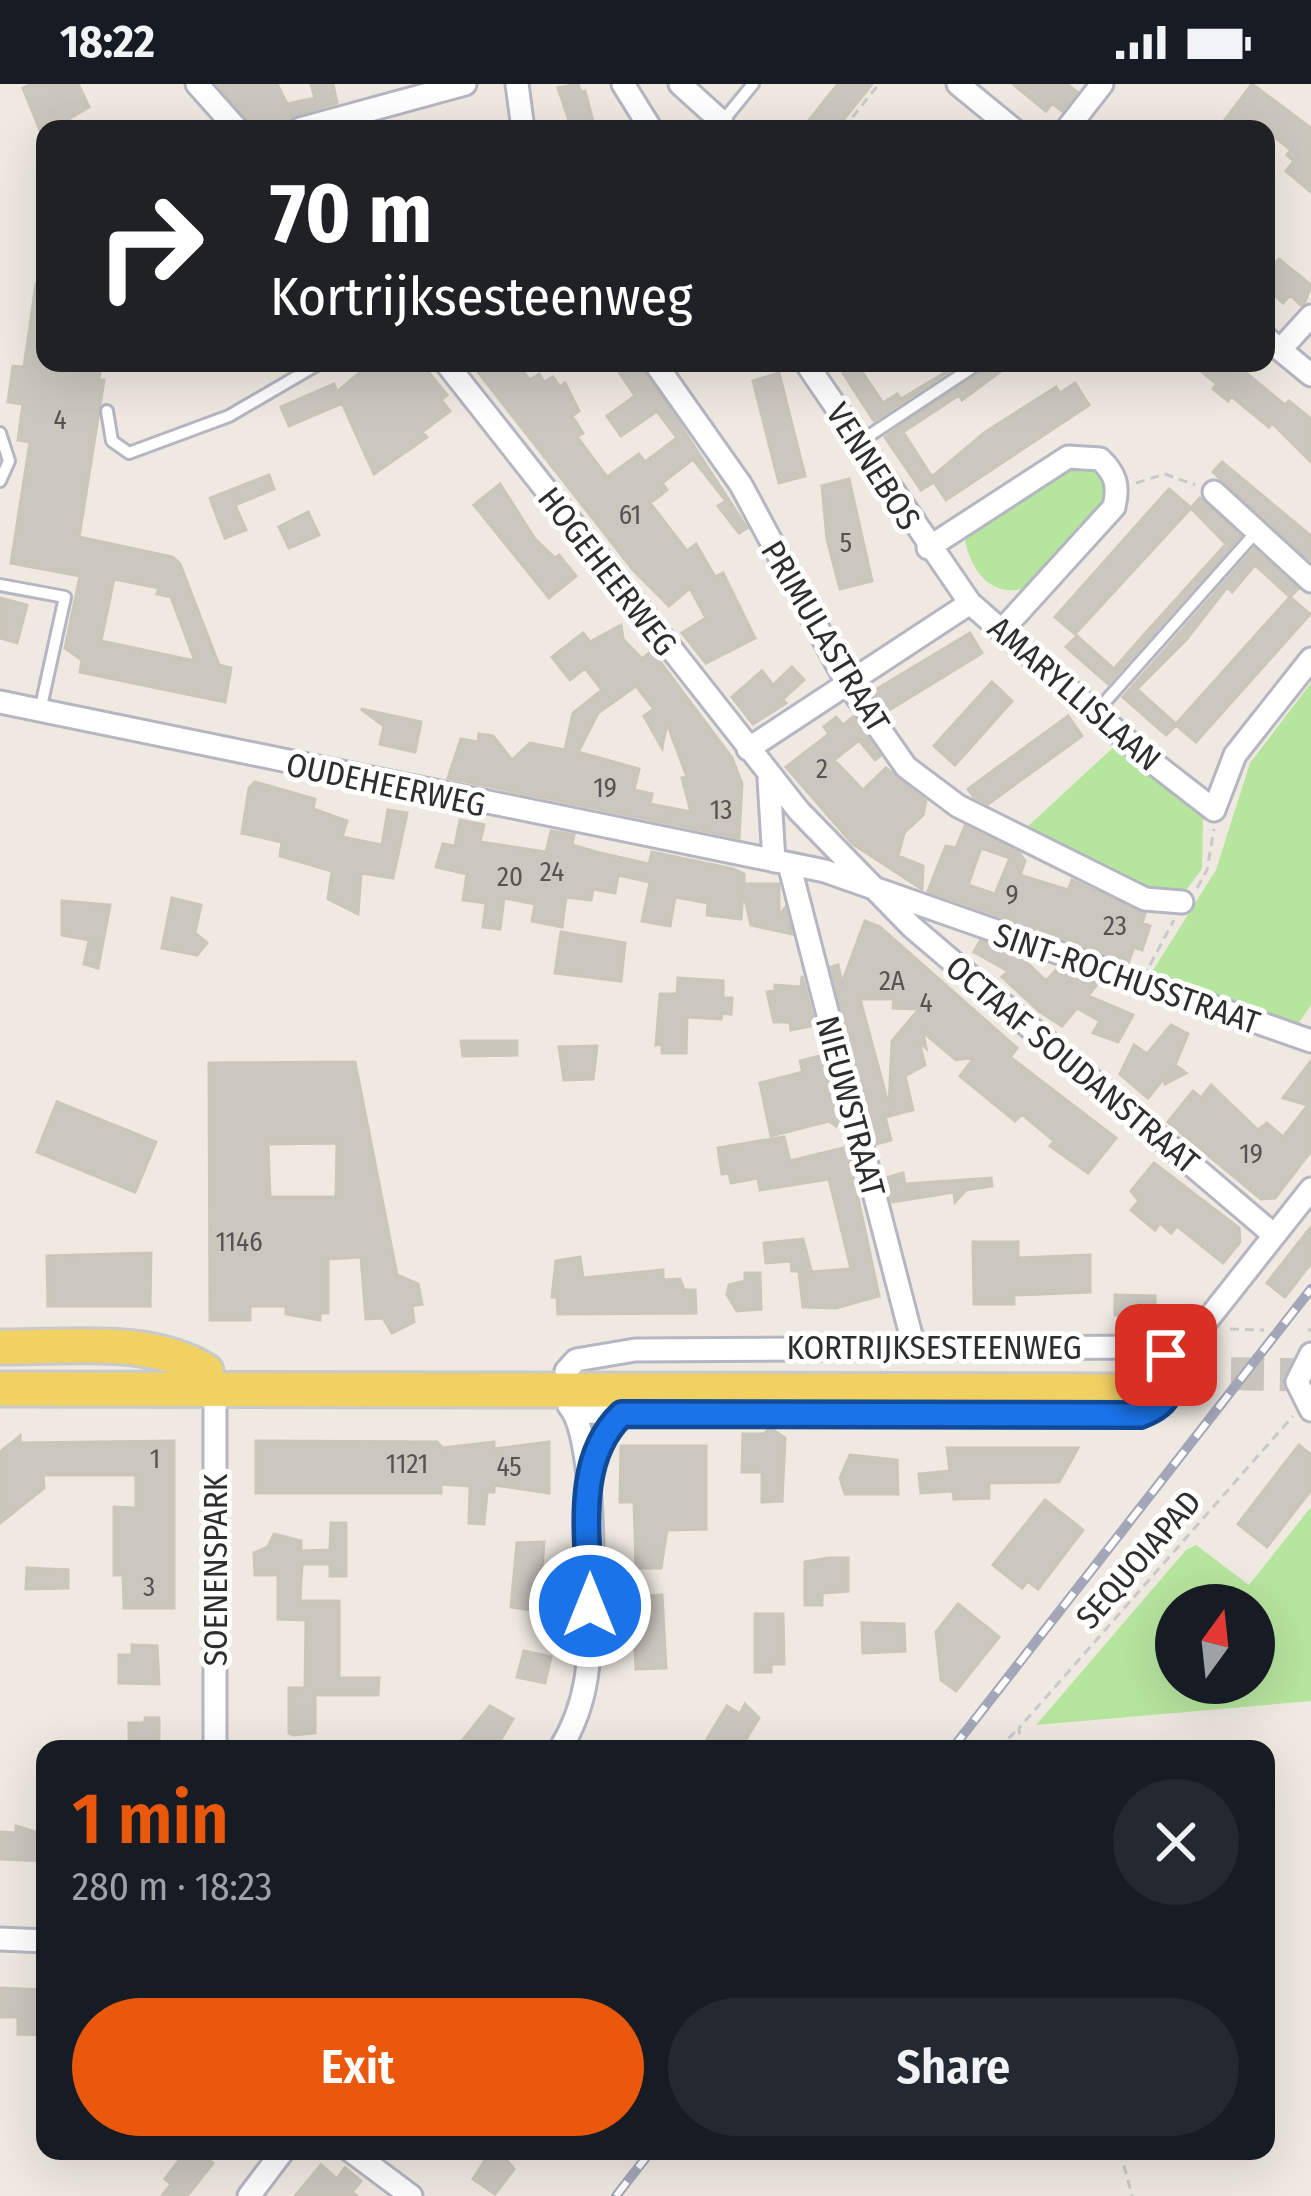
<!DOCTYPE html>
<meta charset="utf-8">
<style>
:root{--surface:#171b24;--page:#242831;--text:#f1f3f6;--muted:#9ea1a6;--accent:#ea580c}
body{margin:0;font-family:"Fira Sans Condensed",sans-serif;background:var(--page);color:var(--text);height:100vh;display:flex;flex-direction:column;font-size:45px;white-space:nowrap}
*{box-sizing:border-box;margin:0}
p{font-size:39px;color:var(--muted)}
.icon{flex:none;width:66px;height:66px;fill:none;stroke:currentColor;stroke-width:2;stroke-linecap:round;stroke-linejoin:round}
.map{position:relative;flex:1;overflow:hidden}
.sheet{position:absolute;left:36px;top:1656px;width:1239px;height:420px;display:flex;flex-direction:column;background:var(--surface);border-radius:24px;box-shadow:0 12px 48px #0002}
.sheet>*{flex:none}
.top-card{position:absolute;left:36px;top:36px;width:1239px;height:252px;border-radius:24px;box-shadow:0 12px 48px #0002;background:#202124;color:#fff;overflow:hidden}
.needle{width:78px;rotate:15deg}
.controls{position:absolute;left:1155px;top:1500px;display:grid;gap:24px}
.controls a{display:grid;place-items:center;width:120px;height:120px;border-radius:50%;background:var(--surface);box-shadow:0 12px 48px #0002;font-size:60px}
.pin{position:absolute;display:grid;place-items:center;width:102px;height:102px;color:#fff;margin:-51px;border-radius:24px;box-shadow:0 6px 18px #0006}
.me{position:absolute;width:132px;margin:-66px;rotate:0deg;stroke-linejoin:round;filter:drop-shadow(0 0 9px #0008)}
.turn{display:flex;align-items:center;gap:42px;height:252px;padding:0 36px;font-size:54px}
.turn .icon{width:156px;height:156px;stroke-width:2.5}
.turn b{display:block;font-size:84px;line-height:102px}
.round{display:grid;place-items:center;flex:none;width:126px;height:126px;border-radius:63px;background:var(--page)}
.summary{display:flex;align-items:center;justify-content:space-between;height:204px;padding:0 36px}
h1{font-size:72px;font-weight:600;line-height:90px;color:var(--accent)}
.action{display:flex;gap:24px;margin-top:auto;padding:24px 36px}
.action a{flex:1;height:138px;border-radius:72px;background:var(--accent);color:#fff;font-size:48px;font-weight:600;line-height:138px;text-align:center}
.action a+a{background:var(--page);color:var(--text)}
.status{display:flex;justify-content:space-between;align-items:center;height:84px;padding:0 60px;background:var(--surface);direction:ltr}
.status svg{height:33px;fill:currentColor}
.map>svg:first-child{display:block}
</style>
<div class="status"><b>18:22</b><svg viewBox="0 0 49 12"><path d="M0 12V9h3v3zM5 12V6h3v6zM10 12V3h3v9zM15 12V0h3v12zM26 1h20v11H26zM47 4h2v5h-2z"/></svg></div>
<div class="map">
<svg width="1311" height="2112" viewBox="0 0 1311 2112">
<rect width="100%" height="100%" fill="#efe9e1"/>
<path fill="#b6e59e" fill-rule="evenodd" d="M1070,380L1096,382L1106,392V420L1030,503C993,515 973,491 965,457L971,446Z
M1311,599V921L1296,943L1152,888L1216,786L1250,679Z
M1117,660L1203,734L1202,785L1184,809L1155,808L1025,745Z
M1311,1423V1617L1036,1641L1186,1466L1196,1461L1249,1501ZM1254,1521V1599H1176V1521Z"/>
<path fill="#cbc7bf" stroke="#cbc5ba" stroke-width="3" fill-rule="evenodd" d="M32,0H78L89,23L42,51L23,4Z
M217,0H277L287,20L315,14L311,0H333L337,19L295,31L285,45H256Z
M578,0L581,8L585,7L595,45H572L558,4Z
M838,0H872L836,45H802Z
M1013,0H1067L1077,8L1062,27L1052,19L1046,27Z
M1252,0L1311,44V108L1286,87L1294,77L1287,71L1291,66L1255,37L1248,45H1218Z
M1266,173L1275,180L1279,175L1311,201L1305,218L1301,221L1290,211L1283,219L1266,204Z
M36,200H45V279H101L99,296H104L79,453L173,473L180,480L219,581L231,584L225,618L80,588L82,576L65,564L80,492L11,479L30,358L18,356L23,320L8,318L13,282L24,283ZM114,495L159,504L157,510L171,513L195,577L101,557Z
M371,279H421L447,311L441,316L450,327L422,348L427,353L374,390L342,319L289,342L281,323L334,300L337,308Z
M471,279H516L530,296L539,290L544,298L553,293L560,303L565,299L579,327L572,332L583,349L577,353L607,393L639,370L645,378L677,354L657,327L621,352L607,332L635,312L613,279H640L747,444L739,449L718,422L726,417L693,375L662,399L667,406L650,419L687,467L696,460L715,493L723,489L755,554L706,579L682,549L706,534L690,504L669,522L634,487Z
M850,279H856L883,319L897,310L901,315L961,279L874,337L841,286Z
M989,279H1012L962,316L959,311L903,348L932,393L984,349L1056,303L1060,309L1075,299L1089,321L946,416L934,398L921,406L885,353Z
M1191,279H1234L1285,321L1289,317L1311,335V378L1272,339L1269,343L1231,312L1228,317L1213,305L1217,300Z
M779,289L805,392L779,399L753,297Z
M1222,378L1311,452V477L1213,388Z
M269,391L274,405L235,421L246,446L225,454L210,414Z
M849,395L872,497L840,505L827,455L822,402Z
M500,400L535,455L555,474L559,471L576,492L549,514L474,421Z
M1169,405L1191,424L1075,550L1055,533Z
M1200,414L1240,452L1108,600L1066,563L1077,552L1114,585L1142,553L1226,460L1191,424Z
M308,428L319,451L289,464L279,443Z
M1254,465L1298,505L1290,513L1255,481L1232,508L1227,503L1186,556L1137,605L1176,640L1290,513L1310,530L1196,658L1176,641L1166,651L1123,613Z
M0,514L27,521L17,559L0,554Z
M621,541L623,555L642,575L652,567L732,674L742,700L739,754L448,694L461,655L478,658L479,650L493,652L512,676L530,659L565,666L573,629L602,606L585,584L570,596L552,573L583,549L590,558ZM636,602L654,625L644,632L662,664L667,639L687,693L682,694L691,728L650,720L652,710L634,706L639,685L578,668L598,629Z
M970,549L982,569L886,628L872,608Z
M792,583L804,596L783,615L786,619L753,640L732,613L762,587L773,601Z
M992,598L1012,617L955,681L934,662Z
M361,625L421,638L415,668L380,660L384,642Z
M1068,632L1082,652L988,720L974,713L968,705Z
M836,633L843,641L853,633L880,672L875,676L859,656L834,676L863,706L886,684L926,717L923,731L904,749L898,772L923,782L922,805L853,760L786,683L829,650L824,643Z
M255,698L315,715L313,725L347,737L342,753L382,761L388,726L407,729L393,794L361,789L358,830L328,815L332,787L280,772L282,758L242,749L249,704Z
M460,736L484,741L480,758L546,768L551,747L574,751L572,761L600,769L649,780L652,768L733,785L744,790V800H779V832L785,824L792,850L751,841L743,807L741,835L707,831L708,819L675,813L670,842L642,837L650,798L618,791L615,809L593,805L591,816L566,813L562,843L532,837L535,820L504,814L500,845L483,843L486,819L463,816L467,790L436,783L443,760L455,762Z
M965,742L1019,769L1025,777L1020,791L1068,806L1072,796L1145,830L1142,839L1150,842L1142,866L1134,863L1129,877L928,807L946,762L956,764ZM981,764L1010,774L995,810L968,801Z
M172,814L201,821L195,849L207,859L197,871L162,864Z
M62,817L110,821L98,884L84,880L89,856L62,851Z
M865,837L880,843L1017,964L1010,973L1116,1054L1088,1089L1050,1062L1054,1057L1022,1030L1015,1037L960,992L975,973L956,976L923,948L926,964L919,958L925,981L905,992L913,1026L885,1033L891,1056L877,1060L831,883L838,881L842,899ZM860,915H894L893,924L919,925L892,957L889,1023Z
M561,848L625,859L621,897L555,889Z
M980,857L1019,871L1046,897L1058,884L1098,899L1088,912L1133,931L1118,958L1093,949L1100,937L1077,924L1062,942L1039,927L1002,893L1008,887L974,868Z
M802,892L815,941L791,946L790,938H774L767,908L775,907V901L801,903Z
M678,894L723,897V914H732L731,930L722,929L721,935L687,933L686,969H662V960L656,961L660,910H677Z
M1171,941L1188,950L1175,981L1186,989L1165,1000L1164,994L1148,1014L1120,990L1134,961L1147,970Z
M461,957H517V971L463,972Z
M597,962L593,995L564,996L559,963Z
M823,971L839,1035L836,1042L829,1037L771,1052L760,999L803,988L800,977Z
M1311,977V1067L1275,1114L1261,1115L1168,1038L1193,1007L1201,1014L1211,1001L1258,1046L1267,1039L1283,1053L1308,1021L1283,1014Z
M355,978L397,1191L418,1200L422,1220L412,1222L414,1238L392,1249L383,1234L366,1235L361,1173L328,1175V1229H320V1236L286,1230V1222H250V1236H210L209,979ZM337,1059L336,1113H270L268,1060Z
M57,1018L156,1058L135,1108L37,1068Z
M784,1053L790,1077L847,1063L879,1212L836,1224L803,1223L799,1189L851,1185L829,1095L760,1106L758,1094L731,1099L729,1089L722,1090L718,1064Z
M1154,1079L1239,1144L1240,1158L1223,1179L1177,1142L1171,1149L1160,1139L1155,1146L1131,1126L1139,1117L1131,1107Z
M903,1089L905,1100L991,1094L992,1102L966,1106L955,1118L954,1108L892,1118L886,1094Z
M1311,1143V1179L1285,1213L1267,1199Z
M803,1155L811,1186L792,1187L791,1177L766,1179L764,1159Z
M973,1158H1018V1174L1090,1171V1208L1014,1211V1220H974Z
M151,1169L150,1222H48L47,1172Z
M580,1173L583,1194L663,1186V1196L680,1195L684,1206H695L696,1229L558,1230L557,1213H552L556,1177Z
M745,1189H760L761,1225L737,1227L727,1211L729,1201L745,1197Z
M1115,1211L1155,1212V1232L1115,1231Z
M770,1344L785,1354L782,1417L762,1418V1388H742L743,1350H764Z
M20,1352V1359L174,1357V1524H124L123,1491H114V1423L136,1424V1391H43L44,1404L0,1439V1368Z
M256,1357L437,1358L443,1364L494,1358V1365L549,1358V1409L494,1401V1408H487L484,1440L469,1439L470,1402L441,1400V1409H256Z
M1299,1361L1311,1371V1406L1267,1463L1238,1440Z
M621,1362H706V1445L667,1446L661,1484H636L634,1418H620Z
M947,1364H1078L1059,1398L989,1399V1414L954,1415L953,1407L921,1409L919,1390L950,1387Z
M850,1371L897,1376L898,1410H845L840,1394Z
M1045,1416L1083,1446L1038,1505L1028,1497L1022,1504L993,1481Z
M331,1439H346V1492H330V1480H302L300,1517H339V1594H379L378,1611H315V1649L293,1651L289,1649V1604H305L306,1536L278,1535V1491H255L254,1469L268,1463L274,1450L301,1457V1467L330,1466Z
M544,1458L539,1527L511,1523L517,1459Z
M829,1474H848V1507L822,1509V1521H805V1478Z
M27,1484L68,1486V1504L26,1505Z
M662,1511L666,1584L636,1585L633,1513Z
M958,1520L999,1553L956,1607L941,1596L936,1548Z
M755,1530H783L784,1580H771V1588H755Z
M862,1539L904,1540L905,1567L863,1569Z
M132,1561L157,1562L159,1600L119,1599V1571H132Z
M524,1567L551,1573L545,1599L517,1593Z
M745,1620L759,1634L740,1665H701L727,1622L740,1630Z
M490,1622L513,1635L495,1665H473L461,1658Z
M145,1634H159V1665H129V1639H145Z
M16,1742L45,1751V1777L0,1775V1748L16,1749Z
M0,1904L45,1906V1951L18,1950V1933H0Z
M186,2067H197L213,2079L187,2112H162L171,2100L165,2095Z
M491,2067H499L514,2085L495,2110L473,2095Z
M321,2081L337,2095L345,2084L361,2097L352,2108L357,2112H295Z"/>
<g fill="none" stroke-linecap="round" stroke-linejoin="round">
<path stroke="#c8c4bd" stroke-width="33" stroke-dasharray="33 16" stroke-linecap="butt" d="M1133,1288L1311,1291"/>
<defs>
<path id="service" d="M722,38L753,0
M107,327L112,357L129,369L229,332L320,279
M0,349L9,377L0,397
M858,359L979,279
M0,501L65,513L40,627
M1096,628L1257,447"/>
<path id="minor" d="M197,0L237,45
M517,0L523,45
M623,0L651,45
M680,0L722,38L717,45
M958,0L1013,45
M300,45L465,0
M1067,45L1102,0
M1266,254L1311,291
M1280,266L1311,232
M446,279L799,727L912,843L1274,1151
M655,279L741,401L846,597L906,683L958,722L1145,815L1182,818
M806,279L970,519L1147,674L1214,726L1235,671L1311,575
M1214,408L1311,497
M928,464L1068,373L1100,375C1116,390 1119,402 1114,423L1004,544
M0,618L825,787L1311,957
M748,665L970,519
M769,695L774,777
M789,780L914,1263
M1311,1270L1297,1298L1311,1326
M1165,1271L1190,1258L1311,1105
M566,1287L576,1276L635,1266L1143,1263L1165,1271
M215,1307V1665
M574,1328L1140,1331C1170,1320 1177,1301 1165,1271
M589,1376L606,1345L622,1330
M560,1665C573,1644 582,1620 586,1595C594,1545 599,1356 569,1322
M0,1855L45,1857
M351,2067L411,2112
M249,2112L283,2067"/>
<path id="primary" d="M0,1263C67,1264 147,1251 206,1287
M0,1305L1135,1307"/>
</defs>
<use href="#service" stroke="#b4b7c1" stroke-width="16"/>
<use href="#minor" stroke="#b4b7c1" stroke-width="27"/>
<use href="#primary" stroke="#c9c9c9" stroke-width="39"/>
<path stroke="#c9c9c9" stroke-width="3" stroke-dasharray="9 6" stroke-linecap="butt" d="M843,45L879,0
M1136,399L1165,390L1195,401
M1197,804L1207,786L1214,745
M1150,881L1174,836
M1230,1245L1264,1246
M1308,1246H1311
M998,1665L1018,1645
M1021,1665L1019,1644L1293,1332
M1120,2067L1132,2112"/>
<use href="#service" stroke="#fff" stroke-width="10"/>
<use href="#minor" stroke="#fff" stroke-width="21"/>
<use href="#primary" stroke="#f2d163" stroke-width="33"/>
<defs>
<path id="rail" d="M952,1665L1311,1205
M616,2112L651,2067"/>
</defs>
<use href="#rail" stroke="#a3a6b8" stroke-width="10"/>
<use href="#rail" stroke="#fff" stroke-width="6" stroke-dasharray="18" stroke-linecap="butt"/>
</g>
<g fill="none" stroke-linecap="round" stroke-linejoin="round">
<defs>
<path id="route" d="M590,1522C589,1458 572,1377 622,1330L1140,1331C1171,1320 1177,1301 1166,1271"/>
</defs>
<use href="#route" stroke="#114b97" stroke-width="30"/>
<use href="#route" stroke="#1a73e8" stroke-width="21"/>
</g>
<g text-anchor="middle" stroke-width="10" stroke-linejoin="round" paint-order="stroke">
<g font-size="27" fill="#555452">
<text x="60" y="345">4</text>
<text x="630" y="440">61</text>
<text x="846" y="468">5</text>
<text x="822" y="694">2</text>
<text x="605" y="713">19</text>
<text x="721" y="735">13</text>
<text x="552" y="797">24</text>
<text x="510" y="802">20</text>
<text x="1012" y="820">9</text>
<text x="1115" y="851">23</text>
<text x="892" y="906">2A</text>
<text x="926" y="928">4</text>
<text x="1251" y="1079">19</text>
<text x="239" y="1167">1146</text>
<text x="155" y="1384">1</text>
<text x="407" y="1389">1121</text>
<text x="509" y="1392">45</text>
<text x="149" y="1512">3</text>
</g>
<g font-size="33" fill="#2e2e2e" stroke="#fff">
<text transform="translate(874 382) rotate(57)" y="12">VENNEBOS</text>
<text transform="translate(608 487) rotate(52)" y="12">HOGEHEERWEG</text>
<text transform="translate(826 552) rotate(59)" y="12">PRIMULASTRAAT</text>
<text transform="translate(1075 609) rotate(41)" y="12">AMARYLLISLAAN</text>
<text transform="translate(386 700) rotate(12)" y="12">OUDEHEERWEG</text>
<text transform="translate(1127 894) rotate(19)" y="12">SINT-ROCHUSSTRAAT</text>
<text transform="translate(1073 980) rotate(40)" y="12">OCTAAF SOUDANSTRAAT</text>
<text transform="translate(851 1022) rotate(75)" y="12">NIEUWSTRAAT</text>
<text x="934" y="1275">KORTRIJKSESTEENWEG</text>
<text transform="translate(1138 1475) rotate(-49)" y="12">SEQUOIAPAD</text>
<text transform="translate(215 1486) rotate(-90)" y="12">SOENENSPARK</text>
</g>
</g>
</svg>
<div class="controls">
<a><svg class="needle" viewBox="-14 -14 28 28"><path d="M0-13l5 13h-10z" fill="#e53935"/><path d="M0 13l5-13h-10z" fill="#9ea1a6"/></svg></a>
</div>
<div class="pin" style="left:1166px;top:1271px;background:#d93025"><svg class="icon" aria-label="arrive" viewBox="0 0 24 24"><path d="M6 21V4h12l-3 4 3 4H6"/></svg></div>
<svg class="me" style="left:590px;top:1522px" viewBox="-20 -20 40 40"><circle r="17" fill="#1a73e8" stroke="#fff" stroke-width="3"/><path d="M0-11L8 9 0 5-8 9z" fill="#fff"/></svg>
<div class="top-card">
<div class="turn"><svg class="icon" aria-label="right" viewBox="0 0 24 24"><path d="M7 20v-9h11M14 6l5 5-5 5"/></svg><div><b>70 m</b>Kortrijksesteenweg</div></div>
</div>
<section class="sheet">
<div class="summary"><div><h1>1 min</h1><p>280 m · 18:23</p></div><a class="round"><svg class="icon" aria-label="close" viewBox="0 0 24 24"><path d="M6 6l12 12M18 6L6 18"/></svg></a></div>
<div class="action"><a>Exit</a><a>Share</a></div>
</section>
</div>
